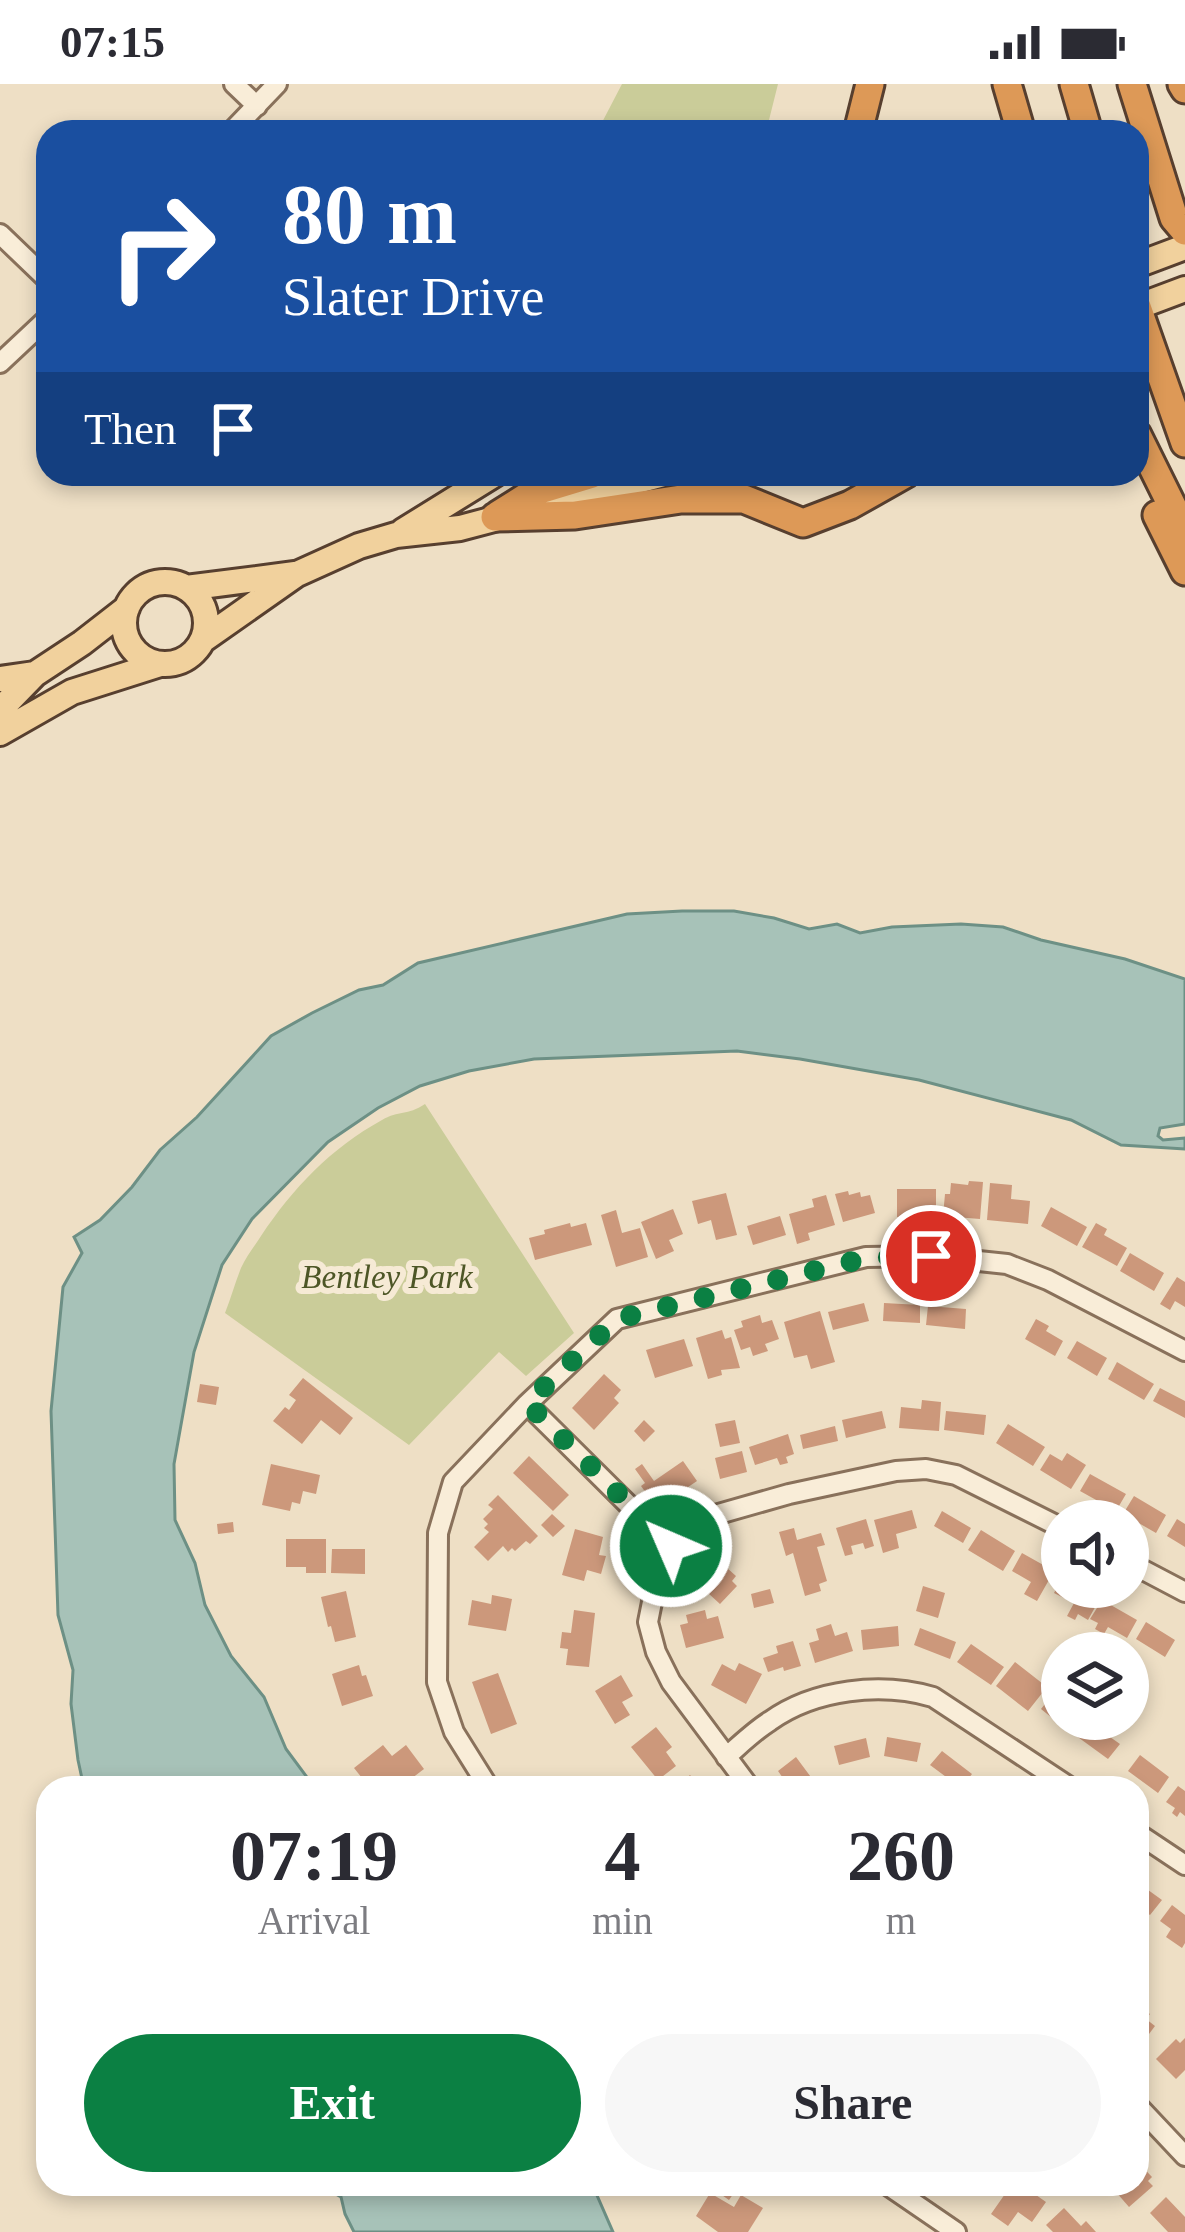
<!DOCTYPE html>
<style>
:root{--surface:#fff;--page:#f7f7f7;--text:#2b2b33;--muted:#7c7c81;--accent:#0b8043}
body{margin:0;font-family:Georgia,serif;background:var(--page);color:var(--text);height:100vh;display:flex;flex-direction:column;font-size:45px;white-space:nowrap}
*{box-sizing:border-box;margin:0}
p{font-size:39px;color:var(--muted)}
.icon{flex:none;width:66px;height:66px;fill:none;stroke:currentColor;stroke-width:2;stroke-linecap:round;stroke-linejoin:round}
.map{position:relative;flex:1;overflow:hidden}
.drawer{position:absolute;left:36px;top:1692px;width:1113px;height:420px;display:flex;flex-direction:column;background:var(--surface);border-radius:36px;box-shadow:0 6px 18px #0003}
.drawer>*{flex:none}
.top-card{position:absolute;left:36px;top:36px;width:1113px;height:366px;border-radius:36px;box-shadow:0 6px 18px #0003;background:#1a4fa0;color:#fff;overflow:hidden}
.fabs{position:absolute;left:1041px;top:1416px;display:grid;gap:24px}
.fabs a{display:grid;place-items:center;width:108px;height:108px;border-radius:50%;background:var(--surface);box-shadow:0 6px 18px #0003;font-size:60px}
.pin{position:absolute;display:grid;place-items:center;width:102px;height:102px;color:#fff;margin:-51px;border:6px solid #fff;border-radius:50%;box-shadow:0 3px 12px #0007}
.me{position:absolute;width:132px;margin:-66px;rotate:315deg;stroke-linejoin:round;filter:drop-shadow(0 0 9px #0008)}
.turn{display:flex;align-items:center;gap:42px;height:252px;padding:0 48px;font-size:54px}
.turn .icon{width:156px;height:156px;stroke-width:2.5}
.turn b{display:block;font-size:84px;line-height:102px}
.then{display:flex;align-items:center;height:114px;padding:0 48px;background:#0003;gap:24px;font-size:45px}
.eta{display:flex;justify-content:space-evenly;align-items:center;height:204px;text-align:center}
.eta b{font-size:72px;font-weight:800;line-height:84px}
.cta{display:flex;gap:24px;margin-top:auto;padding:24px 48px}
.cta a{flex:1;height:138px;border-radius:72px;background:var(--accent);color:#fff;font-size:48px;font-weight:800;line-height:138px;text-align:center}
.cta a+a{background:var(--page);color:var(--text)}
.status{display:flex;justify-content:space-between;align-items:center;height:84px;padding:0 60px;background:var(--surface);direction:ltr}
.status svg{height:33px;fill:currentColor}
.map>svg:first-child{display:block}
</style>
<div class="status"><b>07:15</b><svg viewBox="0 0 49 12"><path d="M0 12V9h3v3zM5 12V6h3v6zM10 12V3h3v9zM15 12V0h3v12zM26 1h20v11H26zM47 4h2v5h-2z"/></svg></div>
<div class="map">
<svg width="1185" height="2148" viewBox="0 0 1185 2148">
<rect width="100%" height="100%" fill="#eedfc5"/>
<path fill="#cacc99" d="M622,0H778L766,48H597Z
M425,1020L574,1249L526,1292L499,1268L409,1361L225,1229C231,1214 235,1199 241,1184C246,1173 254,1163 261,1152C293,1104 331,1064 382,1036C399,1026 407,1032 425,1020Z"/>
<path fill="#a7c2b8" stroke="#6d9085" stroke-width="3" d="M682,827H734L774,834L809,845L837,840L860,849L892,843L961,840L1003,843L1041,856L1125,875L1185,895V1040L1160,1044L1158,1052L1163,1056L1185,1054V1065L1121,1061L1071,1036L919,996L800,975L737,967L534,975L469,987L420,1002L378,1024L328,1058L252,1135L222,1181L194,1268L174,1380L175,1436L195,1479L205,1521L231,1572L264,1613L286,1665L315,1704H84L78,1676L71,1620L73,1586L58,1531L51,1327L63,1203L82,1169L74,1153L100,1136L132,1103L160,1066L197,1033L271,952L312,929L359,906L383,901L418,879L627,830Z
M318,2100H592L613,2148H354L345,2130L341,2113Z"/>
<path fill="#cc987b" d="M969,1097L983,1098L980,1135L943,1132L945,1110H950L951,1099L968,1101Z
M990,1099L1012,1101L1011,1115L1030,1117L1028,1140L987,1136Z
M897,1105H936V1134L897,1133Z
M848,1107L849,1111L860,1108L861,1113L870,1111L875,1129L843,1138L835,1110Z
M726,1109L737,1151L716,1156L711,1136L698,1140L692,1117Z
M826,1111L835,1141L808,1149L810,1156L797,1160L789,1130L814,1123L812,1115Z
M1051,1123L1087,1143L1077,1162L1041,1142Z
M673,1125L683,1150L669,1156L674,1167L656,1175L641,1138Z
M616,1126L622,1149L640,1144L648,1173L616,1183L601,1131Z
M780,1132L786,1151L753,1161L747,1142Z
M570,1139L571,1143L586,1139L592,1161L535,1176L529,1154L545,1150L544,1146Z
M1096,1139L1107,1145L1104,1151L1127,1164L1117,1182L1082,1163Z
M1130,1169L1164,1189L1154,1207L1120,1187Z
M1177,1193L1185,1198V1223L1175,1217L1170,1226L1160,1220Z
M864,1219L869,1237L833,1246L828,1228Z
M884,1219L920,1221V1239L883,1237Z
M928,1222L966,1225L965,1245L926,1241Z
M820,1227L835,1278L811,1285L807,1271L794,1274L784,1238Z
M760,1231L762,1239L772,1236L779,1255L765,1260L768,1267L753,1272L750,1263L741,1266L734,1246L743,1243L741,1237Z
M1036,1235L1049,1242L1046,1247L1063,1257L1055,1272L1025,1255Z
M722,1246L725,1255L731,1253L740,1284L721,1286L722,1291L708,1295L696,1254Z
M684,1255L693,1282L655,1294L646,1266Z
M1077,1257L1107,1274L1097,1292L1067,1274Z
M1117,1278L1154,1300L1144,1316L1108,1295Z
M604,1290L621,1306L614,1314L619,1319L594,1346L572,1324Z
M303,1294L353,1334L340,1351L321,1336L302,1360L273,1337L285,1323L289,1326L296,1316L289,1311Z
M200,1300L219,1303L216,1321L197,1318Z
M1160,1304L1185,1317V1334L1153,1317Z
M922,1316L941,1318L939,1347L899,1344L901,1323L921,1325Z
M882,1327L886,1344L846,1354L842,1336Z
M946,1327L986,1331L984,1351L944,1346Z
M644,1336L655,1347L644,1358L634,1347Z
M735,1336L740,1359L720,1363L715,1340Z
M1008,1340L1045,1363L1033,1382L996,1359Z
M835,1342L838,1357L803,1365L800,1351Z
M788,1350L794,1370L786,1373L788,1379L780,1381L777,1374L755,1381L749,1363Z
M742,1367L747,1388L720,1395L715,1374Z
M1067,1369L1086,1381L1071,1405L1040,1386L1050,1370L1062,1377Z
M529,1372L569,1411L553,1427L513,1389Z
M683,1377L697,1397L657,1424L641,1402L645,1399L635,1385L642,1380L654,1397Z
M271,1380L320,1391L316,1410L303,1407L300,1420L292,1418L290,1427L262,1421Z
M1090,1390L1126,1410L1116,1427L1080,1407Z
M498,1411L538,1452L530,1460L526,1457L515,1467L512,1464L508,1468L503,1462L488,1477L474,1463L489,1448L484,1444L488,1440L483,1435L493,1425L488,1421Z
M1134,1412L1166,1431L1156,1449L1123,1430Z
M912,1426L917,1444L896,1450L899,1464L883,1469L874,1436Z
M942,1427L971,1444L963,1459L934,1442Z
M552,1430L565,1442L553,1453L541,1441Z
M866,1435L874,1462L865,1465L863,1459L851,1462L853,1470L845,1472L836,1444Z
M1177,1435L1185,1440V1463L1167,1452Z
M233,1438L234,1448L218,1450L217,1440Z
M794,1444L797,1456L821,1449L825,1461L817,1463L827,1497L819,1500L821,1507L805,1512L793,1469L786,1472L779,1448Z
M575,1445L603,1453L599,1471L606,1472L601,1490L587,1486L584,1497L562,1491Z
M981,1446L1015,1467L1003,1487L968,1466Z
M286,1455H326V1489H306V1483H286Z
M332,1465H365V1490L331,1489Z
M1022,1469L1054,1487L1037,1517L1024,1510L1031,1498L1012,1487Z
M717,1475L736,1492L732,1497L737,1502L720,1520L696,1498Z
M1062,1494V1503H1075L1099,1516L1088,1536L1078,1530L1075,1536L1067,1532L1074,1519L1054,1509Z
M923,1502L945,1509L938,1534L916,1527Z
M770,1505L774,1519L754,1524L751,1510Z
M346,1507L356,1553L335,1558L331,1542L328,1543L321,1513Z
M492,1511L512,1515L506,1547L468,1541L472,1516L491,1520Z
M1102,1516L1137,1536L1127,1554L1108,1543L1104,1550L1095,1545L1098,1539L1090,1535Z
M574,1526L595,1529L589,1583L566,1581L568,1565L560,1564L562,1548L571,1549Z
M705,1526L707,1535L718,1532L724,1554L686,1564L680,1541L688,1539L686,1531Z
M1146,1538L1175,1556L1165,1573L1136,1555Z
M831,1540L835,1552L847,1548L853,1567L815,1579L809,1559L819,1556L816,1545Z
M898,1542L899,1562L863,1566L861,1546Z
M920,1544L956,1558L950,1575L914,1561Z
M793,1557L801,1582L784,1587L783,1583L768,1588L763,1574L778,1569L776,1562Z
M971,1560L1004,1583L991,1601L957,1578Z
M1015,1578L1047,1603L1028,1627L996,1602Z
M739,1579L762,1590L746,1620L711,1601L722,1580L735,1587Z
M359,1581L362,1592L366,1591L373,1612L342,1622L332,1590Z
M498,1589L517,1640L491,1650L472,1598Z
M621,1591L633,1612L622,1618L630,1631L615,1640L595,1607Z
M1052,1611L1062,1620V1635H1076L1067,1646L1041,1625Z
M1086,1636L1120,1660L1108,1675L1075,1651Z
M656,1643L672,1663L666,1668L676,1682L658,1696L631,1663Z
M887,1653L921,1659L917,1678L884,1672Z
M866,1654L870,1673L839,1681L834,1662Z
M383,1661L392,1672L406,1661L424,1685L399,1704H370L354,1684Z
M942,1667L972,1690L961,1704L930,1681Z
M1140,1671L1169,1693L1158,1709L1128,1687Z
M796,1673L819,1704H790L778,1687Z
M690,1691L702,1704H675Z
M1178,1702L1185,1707V1732L1180,1728L1177,1733L1172,1729L1175,1724L1166,1718Z
M1137,1798L1162,1816L1150,1831L1137,1822Z
M1172,1821L1185,1831V1859L1182,1864L1166,1853L1171,1845L1160,1837Z
M1137,1921L1150,1930L1146,1935L1155,1942L1137,1966Z
M1185,1954V1986L1176,1995L1156,1975L1176,1955L1180,1959Z
M1137,2077L1152,2093L1148,2097L1153,2102L1129,2123L1109,2100H1137Z
M720,2100H740L729,2116L716,2107Z
M1012,2100L1026,2110L1029,2106L1046,2118L1032,2138L1018,2128L1008,2142L991,2130Z
M710,2109L734,2123L741,2111L763,2124L748,2148H718L696,2132Z
M1166,2113L1185,2133V2148H1168L1150,2129Z
M1064,2124L1081,2142L1086,2137L1096,2148H1053L1046,2141Z"/>
<g fill="none" stroke-linecap="round" stroke-linejoin="round">
<defs>
<path id="minor" d="M234,0L257,22
M231,48L277,0
M0,150L48,196
M0,279L48,234
M527,1320L671,1463
M1128,1478L1185,1508
M726,1673C740,1661 754,1647 770,1637C815,1605 881,1598 933,1613L1071,1704
M489,1704L454,1648L437,1598L438,1449L453,1398L527,1320L617,1235L866,1173L931,1172L1007,1180L1048,1196L1185,1267
M750,1704L671,1598L656,1568L648,1538L655,1503L671,1463L715,1431L789,1410L896,1387L926,1385L956,1391L1062,1444
M1137,1749L1185,1781
M1137,2021L1185,2072
M886,2100L956,2148"/>
<path id="major" d="M1137,181L1185,163
M1137,223L1185,205
M403,447L495,390
M124 539a41 41 0 1 1 82 0a41 41 0 1 1-82 0Z
M186,504L295,490
M203,556L297,490L359,462L396,451L460,444L664,390
M0,595L35,590L82,559L127,524
M0,626L35,590
M0,649L72,608L160,580"/>
<path id="highway" d="M1007,0L1021,48
M1074,0L1088,48
M1132,0L1174,134L1185,147
M1182,0L1185,5
M858,48L870,0
M1137,223L1185,359
M1137,351L1185,448
M498,431L536,407L592,390
M1157,431L1185,487
M495,433L575,431L681,415H744L803,439L850,421L905,390"/>
</defs>
<use href="#minor" stroke="#89715b" stroke-width="24"/>
<use href="#major" stroke="#573f2f" stroke-width="30"/>
<use href="#highway" stroke="#573f2f" stroke-width="33"/>
<use href="#minor" stroke="#f9edd8" stroke-width="18"/>
<use href="#major" stroke="#f1d19d" stroke-width="24"/>
<use href="#highway" stroke="#dd9957" stroke-width="27"/>
</g>
<g fill="none" stroke-linecap="round" stroke-linejoin="round">
<path stroke="#0b8043" stroke-width="21" stroke-dasharray="0 37.8" d="M671,1462L527,1319L617,1235L866,1174L931,1172"/>
</g>
<g text-anchor="middle" stroke-width="12" stroke-linejoin="round" paint-order="stroke">
<g font-size="33" font-style="italic" fill="#4d5626" stroke="#f6ead5">
<text x="387" y="1204">Bentley Park</text>
</g>
</g>
</svg>
<div class="fabs">
<a><svg class="icon" aria-label="sound" viewBox="0 0 24 24"><path d="M4 9h4l5-4v14l-5-4H4zM17 9q2 3 0 6"/></svg></a>
<a><svg class="icon" aria-label="layers" viewBox="0 0 24 24"><path d="M12 4l9 5-9 5-9-5zM3 14l9 5 9-5"/></svg></a>
</div>
<div class="pin" style="left:931px;top:1172px;background:#d93025"><svg class="icon" aria-label="arrive" viewBox="0 0 24 24"><path d="M6 21V4h12l-3 4 3 4H6"/></svg></div>
<svg class="me" style="left:671px;top:1462px" viewBox="-20 -20 40 40"><circle r="17" fill="#0b8043" stroke="#fff" stroke-width="3"/><path d="M0-11L8 9 0 5-8 9z" fill="#fff"/></svg>
<div class="top-card">
<div class="turn"><svg class="icon" aria-label="right" viewBox="0 0 24 24"><path d="M7 20v-9h11M14 6l5 5-5 5"/></svg><div><b>80 m</b>Slater Drive</div></div>
<div class="then">Then<svg class="icon" aria-label="arrive" viewBox="0 0 24 24"><path d="M6 21V4h12l-3 4 3 4H6"/></svg></div>
</div>
<section class="drawer">
<div class="eta">
<div><b>07:19</b><p>Arrival</p></div>
<div><b>4</b><p>min</p></div>
<div><b>260</b><p>m</p></div>
</div>
<div class="cta"><a>Exit</a><a>Share</a></div>
</section>
</div>
